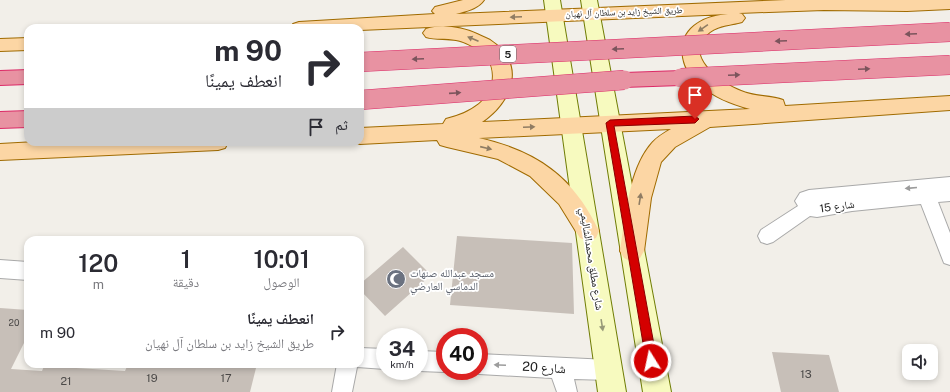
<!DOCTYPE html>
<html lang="ar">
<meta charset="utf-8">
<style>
:root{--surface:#fff;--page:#f2f2f3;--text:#2b2b33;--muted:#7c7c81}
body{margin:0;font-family:"Public Sans","Noto Naskh Arabic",sans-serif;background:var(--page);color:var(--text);direction:rtl;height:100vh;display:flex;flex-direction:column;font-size:15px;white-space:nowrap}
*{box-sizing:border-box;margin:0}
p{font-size:13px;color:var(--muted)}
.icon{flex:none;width:22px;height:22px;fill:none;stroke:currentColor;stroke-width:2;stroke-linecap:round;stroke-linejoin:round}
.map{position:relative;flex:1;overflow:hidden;direction:ltr}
.details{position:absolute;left:24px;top:236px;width:340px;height:132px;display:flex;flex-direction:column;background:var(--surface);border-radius:12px;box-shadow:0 2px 6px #0003;direction:rtl}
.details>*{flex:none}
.top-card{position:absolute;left:24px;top:24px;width:340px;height:122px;border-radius:12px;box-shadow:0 2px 6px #0003;direction:rtl;background:#fff;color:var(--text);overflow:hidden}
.fabs{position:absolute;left:902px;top:344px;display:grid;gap:8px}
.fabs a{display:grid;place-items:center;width:36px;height:36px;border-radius:8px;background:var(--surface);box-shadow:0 2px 6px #0003;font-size:20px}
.speed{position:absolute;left:376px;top:328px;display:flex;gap:8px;font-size:20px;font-weight:700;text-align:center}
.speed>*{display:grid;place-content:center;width:52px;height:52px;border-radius:50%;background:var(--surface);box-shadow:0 2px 6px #0003;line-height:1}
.speed small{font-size:10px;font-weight:400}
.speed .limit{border:6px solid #d22;background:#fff;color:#111}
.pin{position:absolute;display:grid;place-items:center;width:34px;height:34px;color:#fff;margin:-41px -17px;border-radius:50% 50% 50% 0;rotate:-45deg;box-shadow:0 0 4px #0007}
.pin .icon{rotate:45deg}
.me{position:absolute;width:44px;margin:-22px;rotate:350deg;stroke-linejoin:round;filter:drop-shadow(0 0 3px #0008)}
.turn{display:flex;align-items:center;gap:14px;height:84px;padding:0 16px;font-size:18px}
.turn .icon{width:52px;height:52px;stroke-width:2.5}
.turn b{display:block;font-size:28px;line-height:34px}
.then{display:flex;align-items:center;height:38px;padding:0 16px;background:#0003;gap:8px;font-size:15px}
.eta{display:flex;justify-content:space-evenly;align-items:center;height:68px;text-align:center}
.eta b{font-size:24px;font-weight:600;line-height:28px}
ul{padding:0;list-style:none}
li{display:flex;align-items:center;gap:12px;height:56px;padding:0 16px}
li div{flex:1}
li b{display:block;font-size:15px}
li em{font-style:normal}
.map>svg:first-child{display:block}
</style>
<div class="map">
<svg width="950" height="392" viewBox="0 0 950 392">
<rect width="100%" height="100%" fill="#f2efe9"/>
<path fill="#c7bfb8" d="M457,236L572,243L574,314L450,305Z
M403,247L431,275L385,316L360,290V284Z
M0,308L28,310V335L11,369L42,371L44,366L125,371L128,364H257L250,392H0Z
M772,352L829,355L839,392H781Z"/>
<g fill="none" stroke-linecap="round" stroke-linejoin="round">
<defs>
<path id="street" d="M950,177V201L938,202L950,233V265L944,263L921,204L852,211L817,217L810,216L773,242L767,244L761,242L758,236L761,230L798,206L795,201L800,193L809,190Z
M0,260L28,262V280L0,278Z
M360,348L385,349V369L357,367L352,392H332L337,364H360Z
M419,351L445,352V371H448L445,372L419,371Z
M479,354L609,360L616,363L619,370L616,377L609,380L574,379L577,392H557L552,378L479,374L472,371H479Z"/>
<path id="secondary" d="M544,0H560L626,392H598Z
M581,0H597L671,392H643Z"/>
<path id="primary" d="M463,0H484C478,9 466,11 456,14L786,0H950V9L907,11L824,10L739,13L742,14L745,18L742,22C732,25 719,25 710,32C680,54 720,83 741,91C754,97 769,95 783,100L785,106L950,96V110L710,127L675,147L661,162L651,198L644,251L640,258L632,262L624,258L620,251C625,218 629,169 652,143C657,137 664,133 671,129L479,138C536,151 574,177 599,231L596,238L588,241L580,238L559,204L530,176L498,159L447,147L440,145L437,140L360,144L354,142H360V128L443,124L446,119C458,116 469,112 479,104C498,89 498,60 476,48C470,45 463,41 456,40C446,38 436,40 426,37L423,33L426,29C442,24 461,27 477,34C481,36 486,38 490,40C527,64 512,102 482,122L750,109C731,104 714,97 700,85C680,69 674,38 698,23C707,17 718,15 728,14L360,30V28H290L293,24L299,22L435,14L432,11L435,7Z
M28,38V50L0,51V39Z
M36,142H228L225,148L218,150L0,160V144Z"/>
<path id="highway" d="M28,70V84L0,85V71Z
M681,71L688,73L690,78L688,83L681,85L624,87L617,85L615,80L617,75L624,73Z
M28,111V127L0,128V112Z"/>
</defs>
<use href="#street" stroke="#a9a9a9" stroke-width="2"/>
<use href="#secondary" stroke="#707d05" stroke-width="2"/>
<use href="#primary" stroke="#a06b00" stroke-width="2"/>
<use href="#highway" stroke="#dc2a67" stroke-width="2"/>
<use href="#street" fill="#fff" fill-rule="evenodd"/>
<use href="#secondary" fill="#f7fabf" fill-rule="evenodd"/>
<use href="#primary" fill="#fcd6a4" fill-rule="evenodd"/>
<use href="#highway" fill="#e892a2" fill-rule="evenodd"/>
<defs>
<path id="highway-bridge" d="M360,62L950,32
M681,78L950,65
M360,100L624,80"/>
</defs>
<use href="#highway-bridge" stroke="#dc2a67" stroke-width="20" stroke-linecap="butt"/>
<use href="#highway-bridge" stroke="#e892a2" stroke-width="19"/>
</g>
<defs><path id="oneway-solid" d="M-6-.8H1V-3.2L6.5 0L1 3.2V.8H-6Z"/></defs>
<g fill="#8f7c63">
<use href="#oneway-solid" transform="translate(516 17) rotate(178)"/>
<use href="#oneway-solid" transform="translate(703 28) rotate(145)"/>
<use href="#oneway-solid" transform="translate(473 39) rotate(-157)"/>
<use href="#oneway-solid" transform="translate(529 127) rotate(-3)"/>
<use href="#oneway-solid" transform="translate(486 148) rotate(13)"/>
<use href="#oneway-solid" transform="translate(640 199) rotate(-81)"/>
</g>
<g fill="#7b545c">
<use href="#oneway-solid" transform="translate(911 34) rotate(177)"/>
<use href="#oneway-solid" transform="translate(781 41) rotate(177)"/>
<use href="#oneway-solid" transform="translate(618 49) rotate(177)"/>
<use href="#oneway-solid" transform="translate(418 59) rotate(177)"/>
<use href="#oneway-solid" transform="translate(864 69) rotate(-3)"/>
<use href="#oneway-solid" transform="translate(734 75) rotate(-3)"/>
<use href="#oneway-solid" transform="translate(455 93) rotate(-4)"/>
</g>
<g fill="#9c9c9c">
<use href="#oneway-solid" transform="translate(911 188) rotate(175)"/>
<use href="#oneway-solid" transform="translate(500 365) rotate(-177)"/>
</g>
<use fill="#979978" href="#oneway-solid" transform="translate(602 325) rotate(81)"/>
<path fill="#d40000" stroke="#8a0000" d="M695,116L699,119L695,123L614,126L657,361L655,365L651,366L647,365L646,361L606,123L610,120Z"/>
<defs>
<symbol id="mosque-disc" viewBox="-11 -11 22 22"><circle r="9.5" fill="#6b7280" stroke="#fff"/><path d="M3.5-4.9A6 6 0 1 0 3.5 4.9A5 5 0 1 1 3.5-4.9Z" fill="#fff"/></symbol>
</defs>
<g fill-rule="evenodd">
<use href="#mosque-disc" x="385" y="268" width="22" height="22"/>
</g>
<g text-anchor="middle" stroke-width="3.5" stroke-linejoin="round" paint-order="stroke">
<g font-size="9" fill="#222" stroke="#fff">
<text transform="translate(624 12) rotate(-2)" y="3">طريق الشيخ زايد بن سلطان آل نهيان</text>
</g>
<g font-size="9" fill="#4b4948">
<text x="14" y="326">20</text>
</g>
<rect fill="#fff" stroke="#646464" stroke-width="1" x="500" y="46" width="16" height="16" rx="3"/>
<g font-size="10" font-weight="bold" fill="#222">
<text x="508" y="58">5</text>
</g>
<g font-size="11" fill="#222" stroke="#fff">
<text transform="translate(837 206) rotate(-8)" y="4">شارع 15</text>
<text transform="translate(592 259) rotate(81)" y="4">شارع مطلق محمدالشاليمي</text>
</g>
<g font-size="11" fill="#5b616d" stroke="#fff" text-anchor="start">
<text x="410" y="277">مسجد عبدالله صنهات<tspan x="410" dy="13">الدماسي العارضي</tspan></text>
</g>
<g font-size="11" fill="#4b4948">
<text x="806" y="378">13</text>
<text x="152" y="382">19</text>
<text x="226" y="382">17</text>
<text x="66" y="385">21</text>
</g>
<g font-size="13" fill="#222" stroke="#fff">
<text transform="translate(544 367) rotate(3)" y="5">شارع 20</text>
</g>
</g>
</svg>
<div class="fabs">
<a><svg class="icon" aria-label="sound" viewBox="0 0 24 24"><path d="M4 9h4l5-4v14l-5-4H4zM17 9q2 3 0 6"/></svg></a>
</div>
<div class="speed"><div>34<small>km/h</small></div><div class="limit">40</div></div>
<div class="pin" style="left:695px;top:119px;background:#d93025"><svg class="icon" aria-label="arrive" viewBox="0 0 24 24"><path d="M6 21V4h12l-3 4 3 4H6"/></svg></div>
<svg class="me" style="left:651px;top:361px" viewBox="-20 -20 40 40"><circle r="17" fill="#d40000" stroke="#fff" stroke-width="3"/><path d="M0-11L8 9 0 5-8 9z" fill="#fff"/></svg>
<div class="top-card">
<div class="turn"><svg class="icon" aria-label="right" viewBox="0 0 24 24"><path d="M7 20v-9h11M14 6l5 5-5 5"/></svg><div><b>90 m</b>انعطف يمينًا</div></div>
<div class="then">ثم<svg class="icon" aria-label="arrive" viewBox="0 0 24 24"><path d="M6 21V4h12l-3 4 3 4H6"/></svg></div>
</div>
<section class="details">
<div class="eta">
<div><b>10:01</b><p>الوصول</p></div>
<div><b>1</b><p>دقيقة</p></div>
<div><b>120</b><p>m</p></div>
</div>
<ul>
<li><svg class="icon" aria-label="right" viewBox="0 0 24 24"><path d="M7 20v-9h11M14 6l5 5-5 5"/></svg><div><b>انعطف يمينًا</b><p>طريق الشيخ زايد بن سلطان آل نهيان</p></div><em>90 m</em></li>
</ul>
</section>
</div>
